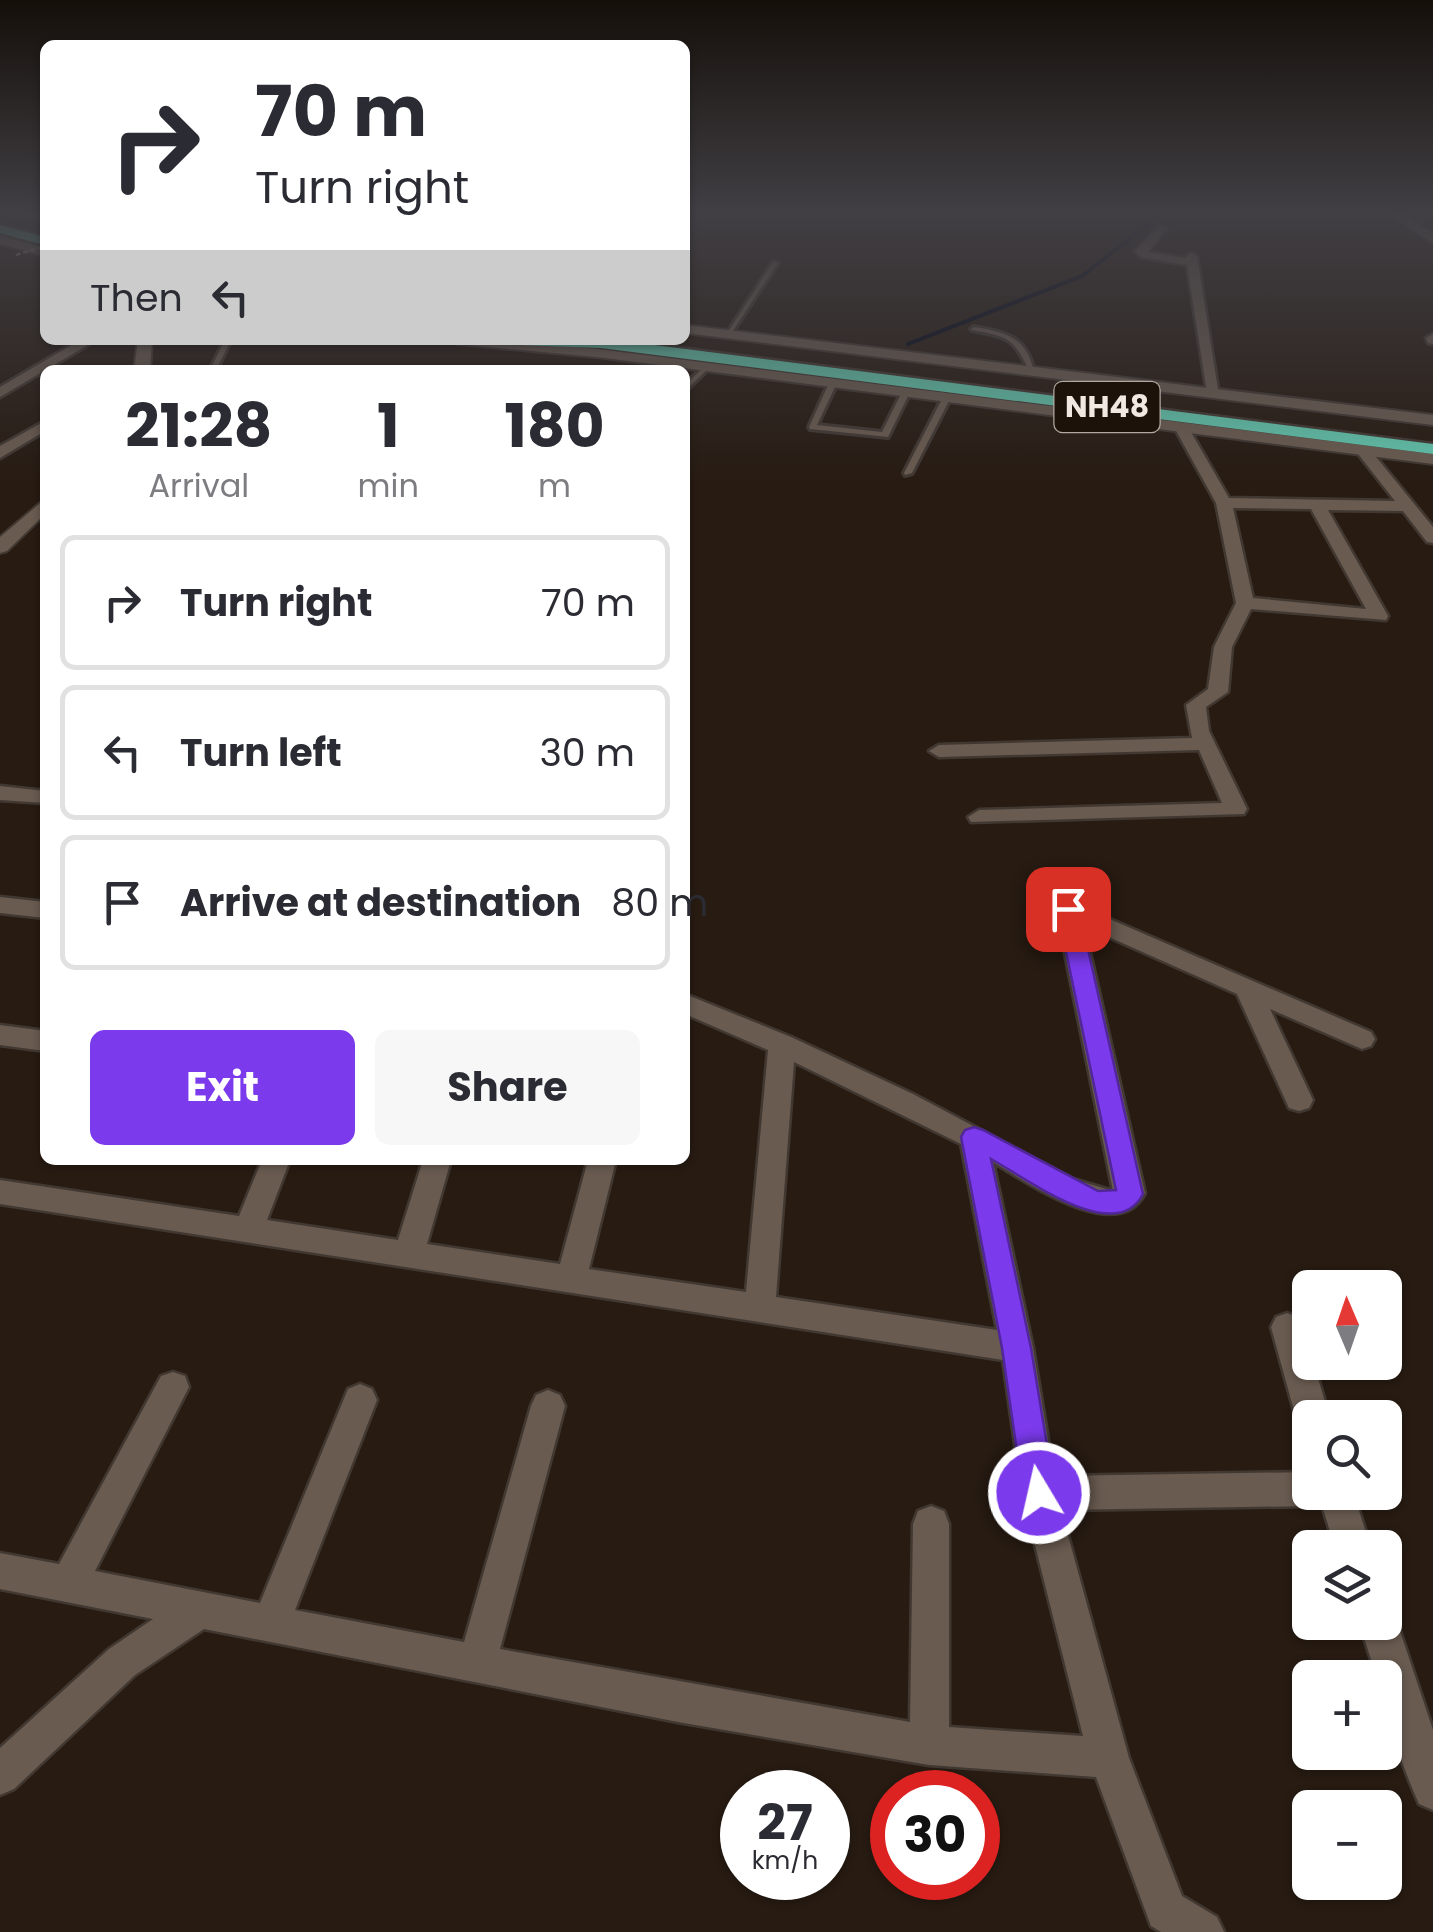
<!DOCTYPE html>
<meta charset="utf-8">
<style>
:root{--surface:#fff;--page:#f7f7f7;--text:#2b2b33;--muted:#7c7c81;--line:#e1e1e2;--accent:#7c3aed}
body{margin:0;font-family:Poppins,sans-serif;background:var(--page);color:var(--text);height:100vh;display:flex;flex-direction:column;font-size:38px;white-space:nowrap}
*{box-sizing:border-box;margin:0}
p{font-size:32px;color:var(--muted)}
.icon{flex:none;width:55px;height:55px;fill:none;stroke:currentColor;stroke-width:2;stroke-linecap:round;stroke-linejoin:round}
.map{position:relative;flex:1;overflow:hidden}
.details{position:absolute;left:40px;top:365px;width:650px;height:800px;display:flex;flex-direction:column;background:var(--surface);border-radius:15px;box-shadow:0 2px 8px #0004}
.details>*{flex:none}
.top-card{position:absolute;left:40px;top:40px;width:650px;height:305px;border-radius:15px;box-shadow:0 2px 8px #0004;background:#fff;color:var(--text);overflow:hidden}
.needle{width:65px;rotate:358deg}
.tools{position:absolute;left:1292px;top:1270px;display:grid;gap:20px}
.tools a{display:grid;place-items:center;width:110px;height:110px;border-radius:15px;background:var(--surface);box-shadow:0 2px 8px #0004;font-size:50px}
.speed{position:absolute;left:720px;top:1770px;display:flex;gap:20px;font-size:50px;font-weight:700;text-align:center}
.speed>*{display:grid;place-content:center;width:130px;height:130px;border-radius:50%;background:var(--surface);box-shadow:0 2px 8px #0004;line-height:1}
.speed small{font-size:25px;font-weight:400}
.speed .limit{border:15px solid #d22;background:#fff;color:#111}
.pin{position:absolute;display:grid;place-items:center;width:85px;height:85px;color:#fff;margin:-42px;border-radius:20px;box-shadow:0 5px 15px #0006}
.me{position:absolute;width:110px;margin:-55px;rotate:351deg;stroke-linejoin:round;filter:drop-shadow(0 0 8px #0008)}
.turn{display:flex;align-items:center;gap:35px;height:210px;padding:0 50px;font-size:45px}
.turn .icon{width:130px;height:130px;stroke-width:2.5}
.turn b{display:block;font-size:70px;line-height:85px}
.then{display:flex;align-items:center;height:95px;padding:0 50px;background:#0003;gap:20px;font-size:38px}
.eta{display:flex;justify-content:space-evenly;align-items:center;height:170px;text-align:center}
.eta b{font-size:60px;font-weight:700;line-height:70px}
.cta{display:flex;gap:20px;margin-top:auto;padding:20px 50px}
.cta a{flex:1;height:115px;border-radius:15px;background:var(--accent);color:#fff;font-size:40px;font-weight:700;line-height:115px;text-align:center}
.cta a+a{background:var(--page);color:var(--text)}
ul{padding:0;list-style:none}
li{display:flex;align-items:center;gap:30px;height:135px;margin:0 20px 15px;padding:0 30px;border:5px solid var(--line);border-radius:15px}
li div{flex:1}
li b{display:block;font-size:38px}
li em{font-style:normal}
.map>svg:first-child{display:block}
</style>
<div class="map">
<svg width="1433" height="1932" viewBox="0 0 1433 1932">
<rect width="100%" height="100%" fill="#271b12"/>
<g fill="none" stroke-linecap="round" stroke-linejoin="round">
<path stroke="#000618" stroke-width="4" d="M908,344L1082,276L1163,213"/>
<defs>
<path id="service" d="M773,262L778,263L730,335H726Z
M974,327C1007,332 1027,338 1034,372H1030C1013,338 1010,337 972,330L971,329Z
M225,340H231L216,370H210Z
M705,366L710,367L685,391V385Z
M833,381L837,383L817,425L882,432L902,392L909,390L910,392L888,437L810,429L809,427L829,383Z
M944,395L951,397L912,473L905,475L904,473Z"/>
<path id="minor" d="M1160,226L1166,229L1148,252L1185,258L1191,253L1197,256L1219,396L1207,393L1187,265L1140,257L1135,251Z
M1433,334V344L1428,343L1426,338Z
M80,340H96L0,397V387Z
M45,421V431L0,458V446Z
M1181,423L1188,427L1229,498L1395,501L1355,450L1368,447L1433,527V543L1427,542L1403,511L1328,510L1388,616L1386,620L1251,609L1232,647L1228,692L1206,707L1209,731L1247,809L1244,814L971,822L968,817L979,810L1222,803L1199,750L939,757L929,751L939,745L1192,738L1186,705L1208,689L1214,647L1236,603L1216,503L1174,427ZM1233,508L1311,509L1366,609L1253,598Z
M0,786L45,791V803L0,800Z
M0,897L45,902V918L0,913Z
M1068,901L1371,1032L1375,1039L1371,1046L1362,1049L1270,1009L1313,1100L1309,1108L1299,1111L1289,1108L1237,994L1084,926L1145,1193C1118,1246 1028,1183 993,1162L1033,1348L1054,1476L1310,1472V1492H1353L1371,1548H1335L1321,1502L1310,1506L1061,1510L1129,1758L1182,1896L1217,1917L1224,1932H1161L1151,1926L1096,1777L929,1765L678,1722L204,1629L135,1675L14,1789L0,1795V1748L109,1649L153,1619L0,1589V1553L59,1564L161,1376L173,1372L185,1376L189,1387L95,1571L260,1603L348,1389L360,1384L372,1389L377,1400L295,1610L464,1642L531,1406L536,1395L548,1390L560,1395L565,1406L500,1649L910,1722L913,1524L918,1511L931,1506L944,1511L949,1524V1727L1083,1736L1022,1493L1003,1360L0,1204V1180L239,1216L262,1160H290L267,1220L398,1240L423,1160H451L427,1244L560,1264L588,1160H616L589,1269L746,1292L768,1050L685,1014V994L791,1037L913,1094L1073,1179L1113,1191L1056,909ZM794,1062L961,1144L997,1330L776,1297Z
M0,1025L45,1031V1051L0,1045Z
M1287,1313L1298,1317L1310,1362H1313L1330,1418H1310V1433L1301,1429L1296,1418L1271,1327L1276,1317Z
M1385,1606L1391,1609L1397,1622L1433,1730V1810L1419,1804C1402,1765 1385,1720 1385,1678H1377L1359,1622H1385Z"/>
<path id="tertiary" d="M25,213H45V220L27,216Z
M0,236L45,248V256L0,244Z
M685,325L1433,415V425L685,333Z
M138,340H152L150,370H134Z
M450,340H504L597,349L1433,454V464L597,357L457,344Z
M45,499V514L7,551L0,553V537Z"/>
<path id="secondary" d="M1388,213H1401L1433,233V243Z"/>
<path id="motorway" d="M0,225L45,237V245L0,233Z
M511,340H615L1433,444V454L601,348L519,345Z"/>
</defs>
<use href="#service" stroke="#413832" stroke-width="6"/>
<use href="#minor" stroke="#413832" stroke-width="5"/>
<use href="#tertiary" stroke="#413832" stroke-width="4"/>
<use href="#secondary" stroke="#413832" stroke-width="4"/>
<use href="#motorway" stroke="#413832" stroke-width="5"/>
<use href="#service" fill="#695b50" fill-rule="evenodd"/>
<use href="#minor" fill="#695b50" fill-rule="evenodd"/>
<use href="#tertiary" fill="#695b50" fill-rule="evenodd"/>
<use href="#secondary" fill="#695b50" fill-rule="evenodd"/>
<use href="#motorway" fill="#62c5ac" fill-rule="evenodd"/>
<path stroke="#90867e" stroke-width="2.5" stroke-dasharray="5 2.5" stroke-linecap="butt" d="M16,255L45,246"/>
</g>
<linearGradient id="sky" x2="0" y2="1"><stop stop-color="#150f0a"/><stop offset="0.44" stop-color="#413f44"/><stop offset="1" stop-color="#413f44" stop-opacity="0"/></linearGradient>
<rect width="1433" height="483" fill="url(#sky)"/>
<path fill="#7c3aed" stroke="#51269a" stroke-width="2.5" d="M1068,901L1079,909L1143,1194C1116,1247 1026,1178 991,1159L1031,1348L1055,1493L1050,1504L1039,1509L1028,1504L1023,1493L1002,1348L961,1137L965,1130L974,1127L983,1130L1098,1191L1116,1190L1057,909Z"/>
<g text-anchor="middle" stroke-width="10" stroke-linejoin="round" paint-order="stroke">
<rect fill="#1d1209" stroke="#b1a8a1" stroke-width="2.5" x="1054.5" y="382" width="105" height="50" rx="8"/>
<g font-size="30" font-weight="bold" fill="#f1e8e2">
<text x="1107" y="417">NH48</text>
</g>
</g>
</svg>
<div class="tools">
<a><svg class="needle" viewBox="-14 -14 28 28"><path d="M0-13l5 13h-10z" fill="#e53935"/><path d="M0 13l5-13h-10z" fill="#7c7c81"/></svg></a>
<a><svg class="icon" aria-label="search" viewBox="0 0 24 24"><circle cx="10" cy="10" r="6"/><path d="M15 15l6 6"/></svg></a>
<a><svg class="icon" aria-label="layers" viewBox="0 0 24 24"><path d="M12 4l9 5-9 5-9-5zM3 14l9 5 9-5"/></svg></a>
<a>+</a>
<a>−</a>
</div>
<div class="speed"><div>27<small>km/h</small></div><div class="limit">30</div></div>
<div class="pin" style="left:1068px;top:909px;background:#d93025"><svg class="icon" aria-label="arrive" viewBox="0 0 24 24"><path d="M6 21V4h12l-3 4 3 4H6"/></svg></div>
<svg class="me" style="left:1039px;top:1493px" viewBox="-20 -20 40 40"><circle r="17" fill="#7c3aed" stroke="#fff" stroke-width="3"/><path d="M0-11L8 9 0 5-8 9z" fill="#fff"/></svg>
<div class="top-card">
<div class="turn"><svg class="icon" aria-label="right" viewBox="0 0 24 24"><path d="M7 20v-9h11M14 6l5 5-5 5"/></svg><div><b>70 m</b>Turn right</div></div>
<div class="then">Then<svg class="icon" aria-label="left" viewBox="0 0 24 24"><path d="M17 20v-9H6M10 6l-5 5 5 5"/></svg></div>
</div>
<section class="details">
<div class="eta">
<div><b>21:28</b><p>Arrival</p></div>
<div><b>1</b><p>min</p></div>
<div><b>180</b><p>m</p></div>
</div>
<ul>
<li><svg class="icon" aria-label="right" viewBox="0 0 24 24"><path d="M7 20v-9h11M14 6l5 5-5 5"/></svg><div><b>Turn right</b></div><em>70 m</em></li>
<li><svg class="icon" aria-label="left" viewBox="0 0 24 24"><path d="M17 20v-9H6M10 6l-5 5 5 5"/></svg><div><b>Turn left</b></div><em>30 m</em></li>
<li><svg class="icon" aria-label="arrive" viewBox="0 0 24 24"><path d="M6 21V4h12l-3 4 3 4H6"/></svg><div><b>Arrive at destination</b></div><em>80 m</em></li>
</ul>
<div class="cta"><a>Exit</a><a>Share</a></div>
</section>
</div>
